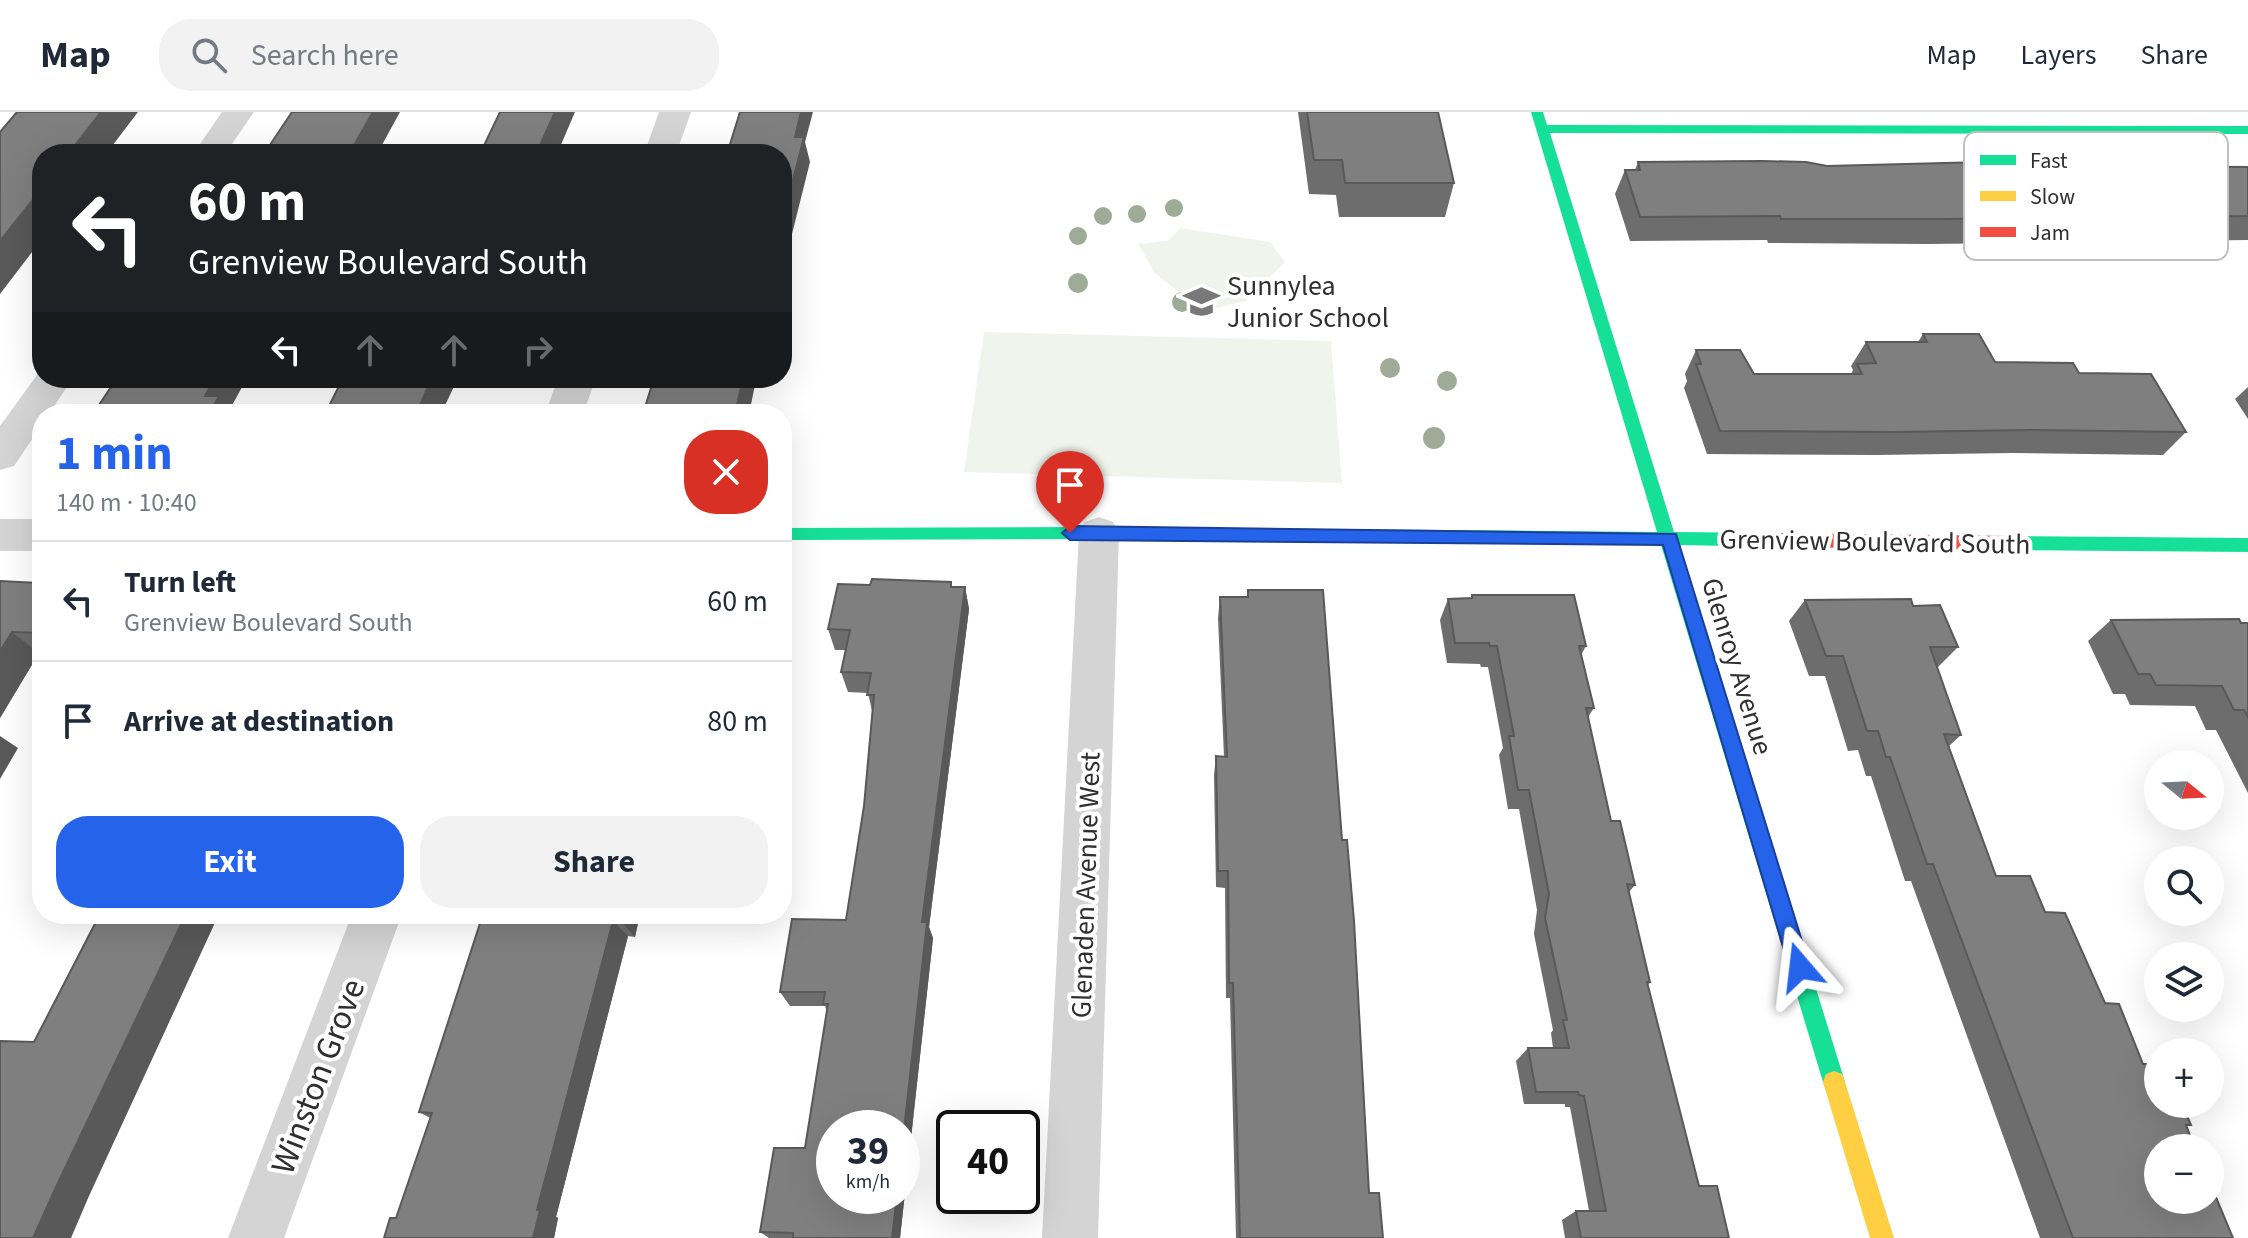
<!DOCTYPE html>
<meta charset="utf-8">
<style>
:root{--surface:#fff;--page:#f2f2f3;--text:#1f2937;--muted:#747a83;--line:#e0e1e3;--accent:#2563eb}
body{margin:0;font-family:"Source Sans 3",sans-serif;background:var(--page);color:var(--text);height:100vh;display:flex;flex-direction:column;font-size:30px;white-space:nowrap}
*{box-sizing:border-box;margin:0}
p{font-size:26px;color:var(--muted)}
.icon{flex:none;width:44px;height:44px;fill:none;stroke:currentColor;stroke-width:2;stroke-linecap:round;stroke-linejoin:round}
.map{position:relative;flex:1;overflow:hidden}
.panel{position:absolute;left:32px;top:292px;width:760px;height:520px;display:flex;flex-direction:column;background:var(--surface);border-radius:32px;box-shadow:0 8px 32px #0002}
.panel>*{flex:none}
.hud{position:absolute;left:32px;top:32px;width:760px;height:244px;border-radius:32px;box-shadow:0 8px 32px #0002;background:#202124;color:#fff;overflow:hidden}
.needle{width:52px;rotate:108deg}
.fabs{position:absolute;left:2144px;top:638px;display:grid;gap:16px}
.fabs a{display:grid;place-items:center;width:80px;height:80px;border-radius:50%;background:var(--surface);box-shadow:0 8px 32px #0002;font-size:40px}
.speed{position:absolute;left:816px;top:998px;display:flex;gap:16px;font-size:40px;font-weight:700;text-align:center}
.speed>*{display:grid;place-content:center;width:104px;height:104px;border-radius:50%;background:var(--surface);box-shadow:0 8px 32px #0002;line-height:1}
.speed small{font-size:20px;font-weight:400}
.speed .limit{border:4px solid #111;border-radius:12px;background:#fff;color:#111}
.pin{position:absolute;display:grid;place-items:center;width:68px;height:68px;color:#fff;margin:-82px -34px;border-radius:50% 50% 50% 0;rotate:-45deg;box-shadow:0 0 8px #0007}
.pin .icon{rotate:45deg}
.me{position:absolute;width:88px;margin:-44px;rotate:343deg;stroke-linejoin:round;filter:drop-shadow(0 0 6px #0008)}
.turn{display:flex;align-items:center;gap:28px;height:168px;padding:0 24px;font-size:36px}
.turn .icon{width:104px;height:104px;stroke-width:2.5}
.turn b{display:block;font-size:56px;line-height:68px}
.lanes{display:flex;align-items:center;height:76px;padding:0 24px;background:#0003;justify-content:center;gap:40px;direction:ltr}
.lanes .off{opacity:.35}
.round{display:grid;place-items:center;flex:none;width:84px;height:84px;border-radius:32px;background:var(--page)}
.headline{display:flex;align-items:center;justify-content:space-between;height:136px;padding:0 24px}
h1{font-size:48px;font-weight:700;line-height:60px;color:var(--accent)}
.primary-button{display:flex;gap:16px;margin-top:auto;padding:16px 24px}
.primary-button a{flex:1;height:92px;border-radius:32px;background:var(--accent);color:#fff;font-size:32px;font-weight:700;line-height:92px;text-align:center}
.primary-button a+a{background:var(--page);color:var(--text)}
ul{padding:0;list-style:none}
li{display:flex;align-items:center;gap:24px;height:120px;padding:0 24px;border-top:2px solid var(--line)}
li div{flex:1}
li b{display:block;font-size:30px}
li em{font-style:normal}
header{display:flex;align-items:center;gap:48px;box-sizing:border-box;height:112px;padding:0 40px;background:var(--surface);border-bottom:2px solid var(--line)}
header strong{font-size:38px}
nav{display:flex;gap:44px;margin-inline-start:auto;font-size:28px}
.search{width:560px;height:72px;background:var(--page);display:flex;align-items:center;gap:20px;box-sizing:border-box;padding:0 28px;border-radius:32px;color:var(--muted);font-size:30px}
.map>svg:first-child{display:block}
</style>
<header>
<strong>Map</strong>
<div class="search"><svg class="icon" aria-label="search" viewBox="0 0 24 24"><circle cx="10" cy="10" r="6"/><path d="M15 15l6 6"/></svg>Search here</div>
<nav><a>Map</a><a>Layers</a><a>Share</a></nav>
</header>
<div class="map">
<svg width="2248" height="1126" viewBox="0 0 2248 1126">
<rect width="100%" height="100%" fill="#fff"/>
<path fill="#f0f4ed" d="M1181,116L1270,130L1285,150L1246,189L1202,199L1155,161L1138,132L1167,129Z
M984,220L1331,229L1342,371L964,360Z"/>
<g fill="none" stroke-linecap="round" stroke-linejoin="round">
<path fill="#d4d4d4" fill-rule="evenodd" d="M222,0H254L225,42H193Z
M659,0H691L676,42H644Z
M42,256V266H73L49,302H42V313L14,354L0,358V314Z
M558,266H596L583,302H545Z
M1099,405L1113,410L1119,421L1098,1126H1042L1079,421L1085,410Z
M0,407H42V439H0Z
M352,802H402L284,1126H228Z"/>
<path fill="#16e098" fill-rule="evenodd" d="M1531,0H1543L1547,13L2248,14V22L1550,21L1674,420L1782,421L1790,428L1782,435L1678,433L1845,970L1842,978L1834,981L1826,978L1823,970L1661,433L1099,427L782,428V416L1099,415L1657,420Z
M2016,424L2248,426V440L2016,438L2008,431Z"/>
<path fill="#ffcf43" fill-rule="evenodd" d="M1834,959L1842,962L1845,970L1894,1126H1870L1823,970L1826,962Z"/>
<path fill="#f24e42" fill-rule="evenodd" d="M1782,421L2016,424L2024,431L2016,438L1782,435L1774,428Z"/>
</g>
<g fill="#9eab96">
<circle cx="1174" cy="96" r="9"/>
<circle cx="1137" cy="102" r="9"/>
<circle cx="1103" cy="104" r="9"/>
<circle cx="1078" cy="124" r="9"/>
<circle cx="1078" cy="171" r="10"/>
<circle cx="1182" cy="190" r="10"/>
<circle cx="1390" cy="256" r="10"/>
<circle cx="1447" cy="269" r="10"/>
<circle cx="1434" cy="326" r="11"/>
</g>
<path fill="#6d6d6d" d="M1298,0H1438L1454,71L1445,105H1339L1336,83L1309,82Z
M1638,50L1827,54L1986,53L2248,55V128L1928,132L1768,131L1767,128L1630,129L1615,82L1625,58H1635Z
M1923,222L1995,250L2079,261L2186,320L2163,343L2012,341L1876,343L1707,342L1684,276L1687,269L1685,262L1696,238L1754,262H1851L1853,258L1851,254L1866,230H1918Z
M2248,275V307L2235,287Z
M42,467V541H39L0,606V469L39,471Z
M952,475H965L969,497L929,815L933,826L900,1126H769L760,1120L805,1036L827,899L825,894H790L780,880L846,808L864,694L872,599L868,581L848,580L841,560L846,538H835L828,517Z
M1472,483L1586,534L1581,543L1594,596L1588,605L1611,709L1635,773L1629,780L1650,870L1648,873L1699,1074L1729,1126H1565L1562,1108L1576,1099H1589L1570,995H1565V992H1524L1516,949L1528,936H1553L1551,921L1553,918L1534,822L1537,798L1519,697H1508L1499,643L1503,636L1488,555H1481L1480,552L1447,551L1440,508L1448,487L1471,486Z
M1220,485L1369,1081L1383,1126H1236L1230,886H1226L1225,776L1216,775L1214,663L1216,644L1224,645L1218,506Z
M1805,488L1913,494L1958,535L1937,556L1961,623L1949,634L1996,764L2045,800L2143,952L2191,1013L2186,1014L2233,1126H2040L1911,769H1905L1871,664H1866L1858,638L1848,639L1825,564H1809L1789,509Z
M2111,508L2248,511V681L2216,618H2206L2195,594L2130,593L2125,582H2113L2088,529Z
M483,802H640L635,825L628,824L556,1105L558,1106L554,1126H384L396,1106L430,1006L419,1000Z"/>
<path fill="#595959" d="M101,0H138L106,42H68Z
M373,0H400L377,42H349Z
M555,0H575L557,42H536Z
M801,0H813L805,30L810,50L782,162V111L795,25Z
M42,76V127L0,182V129Z
M215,266H247L230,297L234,302H209L205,284Z
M432,266H458L441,302H416Z
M743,266H753L755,273L749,302H735Z
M965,475L969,497L929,815L933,826L900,1126H892L897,1084H902V1036L922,810Z
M12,520L39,541L0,606V539Z
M0,624L18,636L0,667Z
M186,802H219L89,1084L71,1126H33L56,1075Z
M623,802H640L635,825L621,809Z
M613,809L628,824L556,1105L558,1106L554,1126H533L537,1098Z"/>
<path fill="#7f7f7f" stroke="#595959" stroke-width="2" d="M17,0H101L68,42H42V76L0,129V20Z
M292,0H373L349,42H264Z
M500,0H555L536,42H480Z
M740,0H801L795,25H804L782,111V42H727Z
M1307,0H1438L1454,71H1345L1342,48H1314Z
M1762,49L1806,50L1827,54L1984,50L1986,53L2248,55V104L1944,107H1781L1780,104L1640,105L1625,58H1640L1638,50Z
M1923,222H1979L1995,250L2073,251L2079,261L2151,262L2186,320L2032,318L1893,320L1720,319L1696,252H1701L1696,238H1740L1754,262H1862L1857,252L1876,251L1866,230H1927Z
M117,266H215L205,284H219L209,302H93Z
M343,266H432L416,302H325Z
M654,266H743L735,302H643Z
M41,467L42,521L12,520L0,539V469L39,471Z
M872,467L951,470V475H965L922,810H927L902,1036V1016H834V1084H897L892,1126H793V1121L760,1120L774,1036H805L828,892H823L825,880H780L792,807L846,808L864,694L874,583H867L871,561L841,560L850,518L828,517L838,472L870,473Z
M1248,478H1323L1342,728H1347L1354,809L1369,1081H1379L1383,1126H1240L1233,871H1229L1228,759H1218L1216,644L1227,645L1220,485H1248Z
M1472,483H1574L1586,534H1579L1594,596H1586L1611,709H1620L1635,773L1627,772L1650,870H1647L1699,1074H1717L1729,1126H1581L1576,1099H1606L1584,984L1579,983L1578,980H1536L1528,936H1569L1563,908H1567L1545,806L1549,782L1529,678H1518L1509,624H1514L1497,534H1490L1489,531H1455L1448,487L1472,486Z
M1911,487L1913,494L1940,493L1958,535H1930L1961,623L1944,622L1996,764H2030L2045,800L2065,801L2105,891L2119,892L2143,952H2158V992H2182L2191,1013H2186L2195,1036H2158V1088H2210V1071L2233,1126H2073L1933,752H1927L1890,645H1886L1878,619H1867L1843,544H1826L1805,488Z
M2239,507L2241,511H2248V605L2244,598H2234L2222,574L2156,573L2150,562H2138L2111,508Z
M100,802H186L56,1075L33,1126H0V929L34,930Z
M483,802H623L621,809H613L537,1098H540L533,1126H384L390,1106H396L432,1001L419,1000Z"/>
<path fill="#2563eb" stroke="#184099" stroke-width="2" d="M1070,414L1676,422L1810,855L1807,862L1800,865L1792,862L1789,855L1663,433L1070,428L1062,421Z"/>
<defs>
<symbol id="school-bare" viewBox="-9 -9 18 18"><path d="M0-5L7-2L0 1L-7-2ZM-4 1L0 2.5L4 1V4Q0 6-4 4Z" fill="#787878" stroke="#fff" stroke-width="2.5" paint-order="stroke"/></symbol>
</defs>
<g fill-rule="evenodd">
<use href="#school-bare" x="1176" y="164" width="51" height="51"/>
</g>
<g text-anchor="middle" stroke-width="8" stroke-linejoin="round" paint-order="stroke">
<g font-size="28" fill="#2f2f2f" stroke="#fff" text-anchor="start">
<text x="1227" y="183">Sunnylea<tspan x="1227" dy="32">Junior School</tspan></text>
</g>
<g font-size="28" fill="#2f2f2f" stroke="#fff">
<text transform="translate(1875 429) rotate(1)" y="10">Grenview Boulevard South</text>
<text transform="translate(1738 554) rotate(73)" y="10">Glenroy Avenue</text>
<text transform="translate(1085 773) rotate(-88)" y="10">Glenaden Avenue West</text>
</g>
<g font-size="34" fill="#2f2f2f" stroke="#fff">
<text transform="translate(317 964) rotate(-69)" y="12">Winston Grove</text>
</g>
</g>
<rect x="1964" y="20" width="264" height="128" rx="12" fill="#fff" stroke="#c1c1c1" stroke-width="2"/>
<rect x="1980" y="43" width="36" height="10" fill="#16e098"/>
<rect x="1980" y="79" width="36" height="10" fill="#ffcf43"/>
<rect x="1980" y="115" width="36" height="10" fill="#f24e42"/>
<g font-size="22" fill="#2f2f2f">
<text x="2030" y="56">Fast</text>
<text x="2030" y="92">Slow</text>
<text x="2030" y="128">Jam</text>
</g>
</svg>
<div class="fabs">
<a><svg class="needle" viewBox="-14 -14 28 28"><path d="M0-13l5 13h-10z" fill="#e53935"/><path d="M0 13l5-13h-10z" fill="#747a83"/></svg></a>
<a><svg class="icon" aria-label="search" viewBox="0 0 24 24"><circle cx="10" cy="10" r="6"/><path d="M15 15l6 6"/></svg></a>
<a><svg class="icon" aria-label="layers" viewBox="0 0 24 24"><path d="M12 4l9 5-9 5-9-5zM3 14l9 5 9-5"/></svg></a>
<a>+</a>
<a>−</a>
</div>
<div class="speed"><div>39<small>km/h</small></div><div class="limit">40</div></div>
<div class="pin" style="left:1070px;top:421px;background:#d93025"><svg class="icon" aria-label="arrive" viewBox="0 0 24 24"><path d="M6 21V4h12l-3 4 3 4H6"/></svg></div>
<svg class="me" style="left:1800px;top:855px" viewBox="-20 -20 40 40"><path d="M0-17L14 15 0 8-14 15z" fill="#2563eb" stroke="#fff" stroke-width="4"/></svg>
<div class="hud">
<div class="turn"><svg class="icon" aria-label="left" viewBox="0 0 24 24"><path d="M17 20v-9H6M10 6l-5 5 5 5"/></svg><div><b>60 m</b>Grenview Boulevard South</div></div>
<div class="lanes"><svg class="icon" aria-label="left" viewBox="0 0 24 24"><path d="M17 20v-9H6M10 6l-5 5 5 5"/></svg><svg class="icon off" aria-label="ahead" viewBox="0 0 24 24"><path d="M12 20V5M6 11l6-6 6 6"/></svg><svg class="icon off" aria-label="ahead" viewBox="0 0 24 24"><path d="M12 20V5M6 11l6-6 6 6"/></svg><svg class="icon off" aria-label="right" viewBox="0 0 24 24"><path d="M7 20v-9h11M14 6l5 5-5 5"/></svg></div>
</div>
<section class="panel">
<div class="headline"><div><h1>1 min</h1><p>140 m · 10:40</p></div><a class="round" style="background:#d93025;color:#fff"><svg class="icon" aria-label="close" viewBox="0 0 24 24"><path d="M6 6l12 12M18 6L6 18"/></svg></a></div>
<ul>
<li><svg class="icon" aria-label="left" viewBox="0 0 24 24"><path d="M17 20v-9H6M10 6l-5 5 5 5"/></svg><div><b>Turn left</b><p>Grenview Boulevard South</p></div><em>60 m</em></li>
<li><svg class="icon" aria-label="arrive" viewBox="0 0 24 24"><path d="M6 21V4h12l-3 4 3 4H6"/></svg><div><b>Arrive at destination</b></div><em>80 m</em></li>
</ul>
<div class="primary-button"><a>Exit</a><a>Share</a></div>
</section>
</div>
